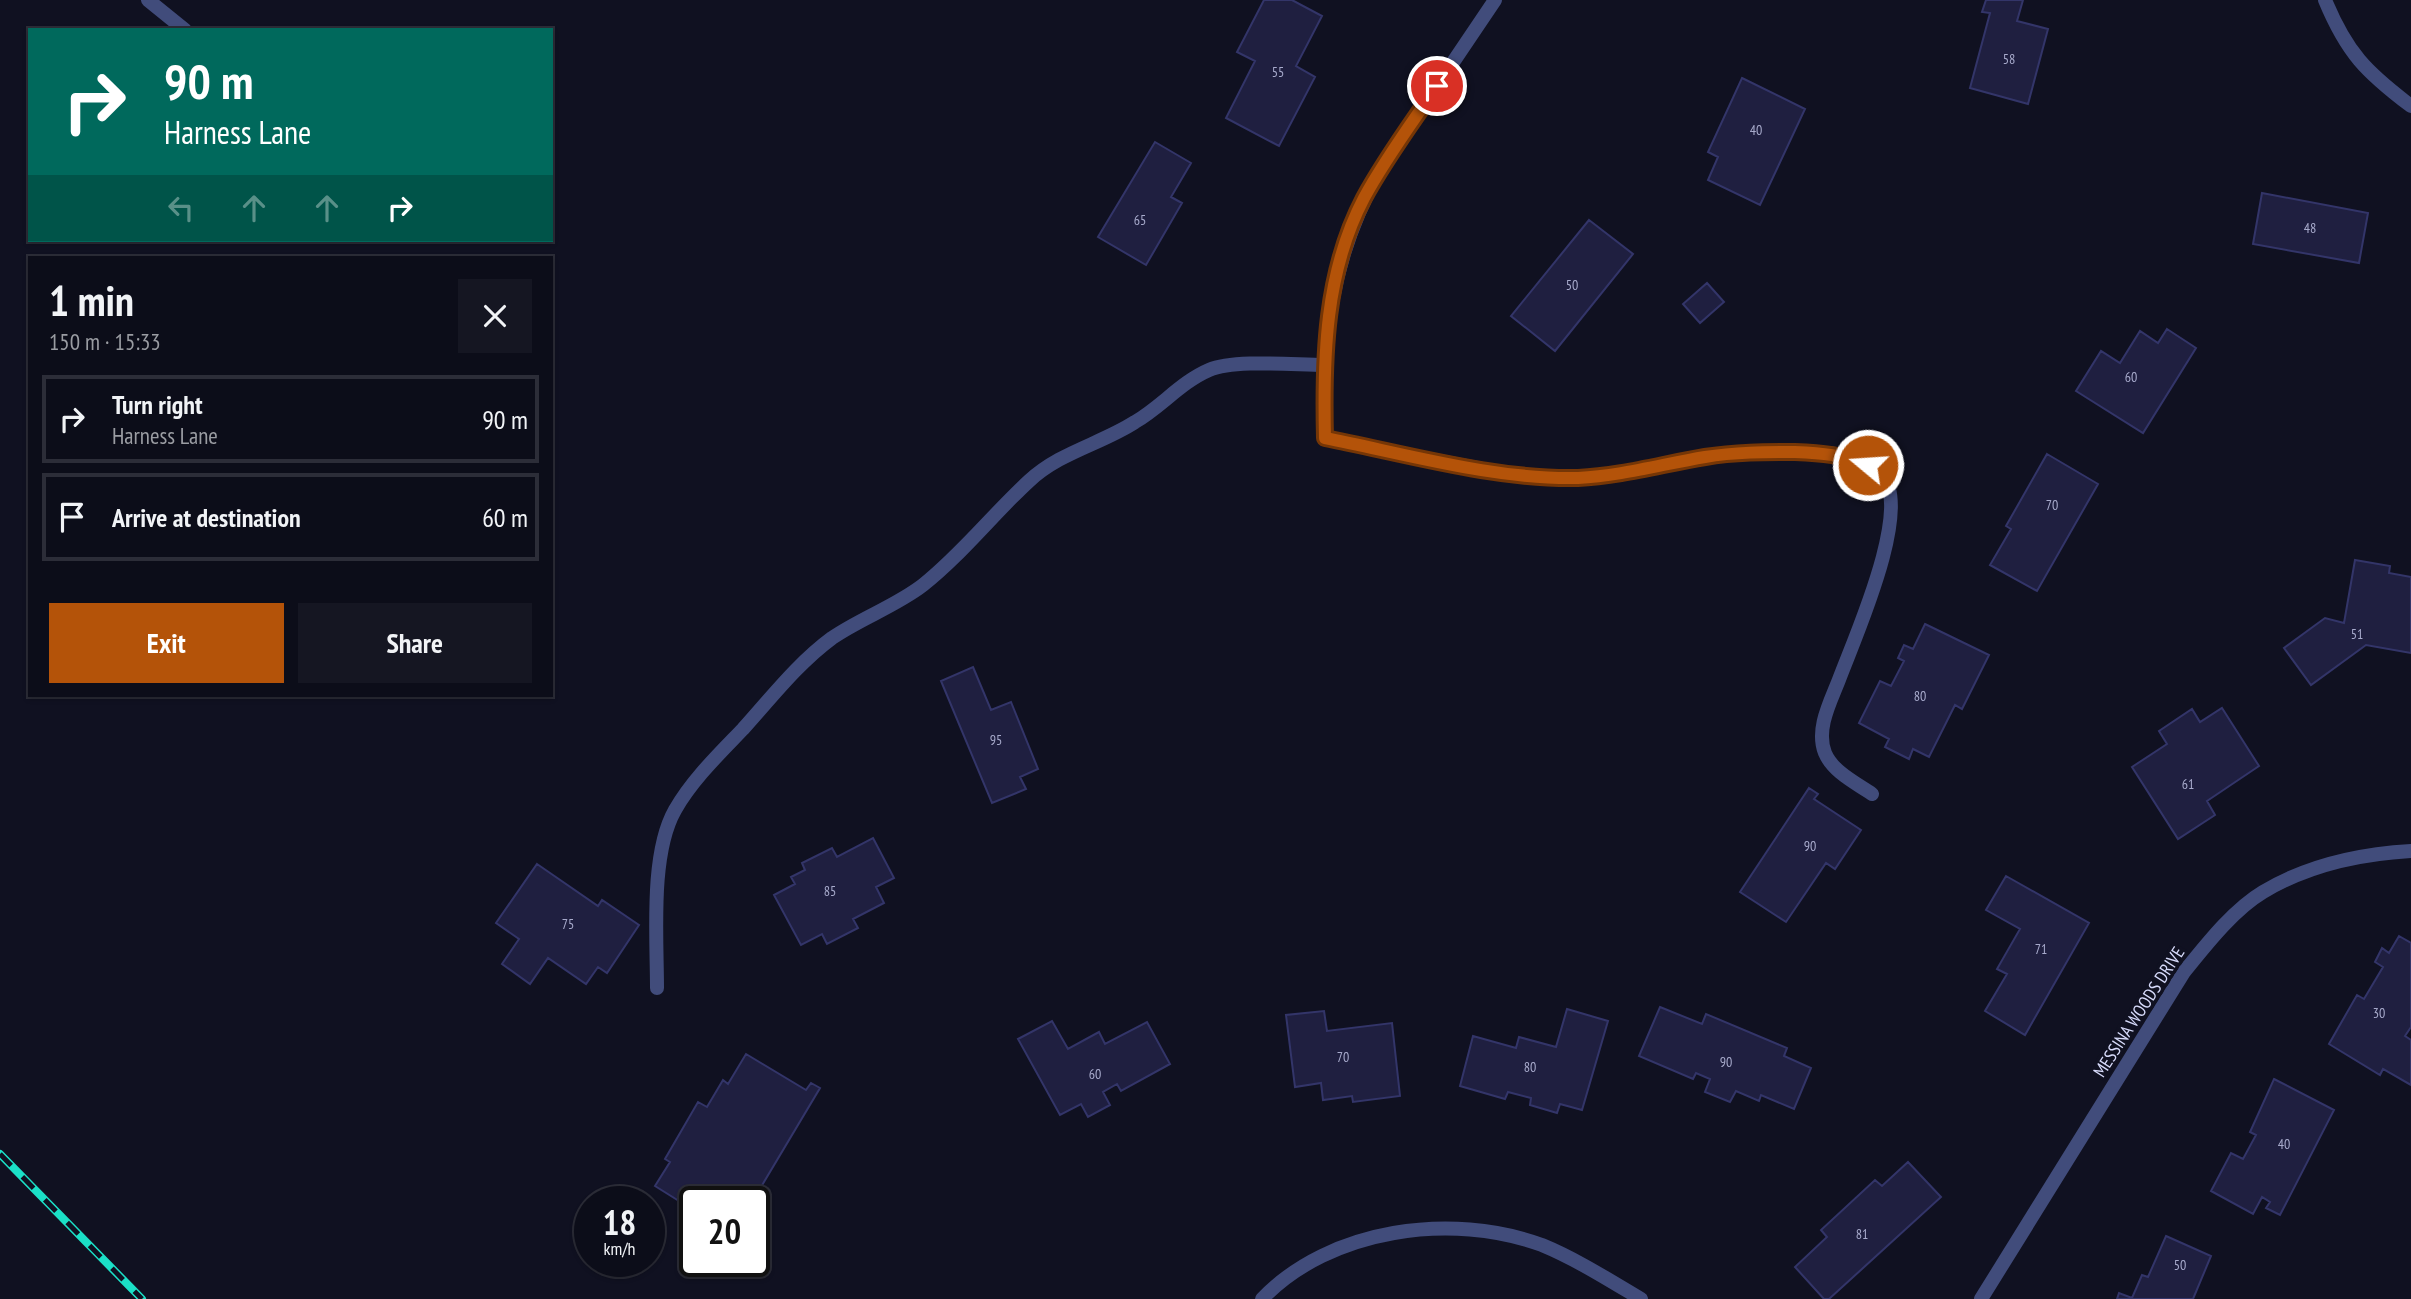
<!DOCTYPE html>
<meta charset="utf-8">
<style>
:root{--surface:#0c0d19;--page:#151622;--text:#f1f3f6;--muted:#9a9ca2;--line:#2c2d38;--accent:#b45309}
body{margin:0;font-family:"PT Sans Narrow",sans-serif;background:var(--page);color:var(--text);height:100vh;display:flex;flex-direction:column;font-size:26px;white-space:nowrap}
*{box-sizing:border-box;margin:0}
p{font-size:23px;color:var(--muted)}
.icon{flex:none;width:38px;height:38px;fill:none;stroke:currentColor;stroke-width:2;stroke-linecap:round;stroke-linejoin:round}
.map{position:relative;flex:1;overflow:hidden}
.side{position:absolute;left:28px;top:256px;width:525px;height:441px;display:flex;flex-direction:column;background:var(--surface);border-radius:0px;box-shadow:0 2px 5px #0004,0 0 0 2px var(--line)}
.side>*{flex:none}
.guide{position:absolute;left:28px;top:28px;width:525px;height:214px;border-radius:0px;box-shadow:0 2px 5px #0004,0 0 0 2px var(--line);background:#00695c;color:#fff;overflow:hidden}
.speed{position:absolute;left:574px;top:1186px;display:flex;gap:14px;font-size:35px;font-weight:700;text-align:center}
.speed>*{display:grid;place-content:center;width:91px;height:91px;border-radius:50%;background:var(--surface);box-shadow:0 2px 5px #0004,0 0 0 2px var(--line);line-height:1}
.speed small{font-size:18px;font-weight:400}
.speed .limit{border:4px solid #111;border-radius:10px;background:#fff;color:#111}
.pin{position:absolute;display:grid;place-items:center;width:60px;height:60px;color:#fff;margin:-30px;border:4px solid #fff;border-radius:50%;box-shadow:0 2px 7px #0007}
.me{position:absolute;width:77px;margin:-38px;rotate:288deg;stroke-linejoin:round;filter:drop-shadow(0 0 5px #0008)}
.turn{display:flex;align-items:center;gap:24px;height:147px;padding:0 21px;font-size:32px}
.turn .icon{width:91px;height:91px;stroke-width:2.5}
.turn b{display:block;font-size:49px;line-height:60px}
.lanes{display:flex;align-items:center;height:66px;padding:0 21px;background:#0003;justify-content:center;gap:35px;direction:ltr}
.lanes .off{opacity:.35}
.round{display:grid;place-items:center;flex:none;width:74px;height:74px;border-radius:0px;background:var(--page)}
.overview{display:flex;align-items:center;justify-content:space-between;height:119px;padding:0 21px}
h1{font-size:42px;font-weight:700;line-height:52px}
.button{display:flex;gap:14px;margin-top:auto;padding:14px 21px}
.button a{flex:1;height:80px;border-radius:0px;background:var(--accent);color:#fff;font-size:28px;font-weight:700;line-height:80px;text-align:center}
.button a+a{background:var(--page);color:var(--text)}
ul{padding:0;list-style:none}
li{display:flex;align-items:center;gap:21px;height:88px;margin:0 14px 10px;padding:0 7px;border:4px solid var(--line);border-radius:0px}
li div{flex:1}
li b{display:block;font-size:26px}
li em{font-style:normal}
.map>svg:first-child{display:block}
</style>
<div class="map">
<svg width="2411" height="1299" viewBox="0 0 2411 1299">
<rect width="100%" height="100%" fill="#101121"/>
<path fill="#1f1f40" stroke="#333569" stroke-width="2" d="M1264,0H1292L1322,16L1296,66L1315,77L1279,146L1226,118L1255,61L1237,52Z
M1986,0H2023L2017,21L2048,29L2028,104L1970,88L1990,13L1982,12Z
M1742,78L1805,109L1760,205L1708,180L1718,157L1708,152Z
M1155,142L1191,163L1171,197L1182,203L1146,265L1098,237Z
M2262,193L2368,213L2359,263L2253,244Z
M1589,220L1633,254L1555,351L1511,316Z
M1707,283L1724,302L1700,323L1683,304Z
M2167,329L2196,348L2143,433L2076,391L2101,351L2120,363L2140,331L2158,343Z
M2047,454L2098,484L2037,591L1990,565L2011,529L2006,526Z
M2355,560L2390,566L2389,573L2411,577V653L2366,645L2311,685L2284,648L2325,618L2344,623Z
M1925,624L1989,655L1962,709L1955,705L1929,757L1913,749L1909,759L1885,747L1889,739L1859,723L1880,681L1891,686L1904,661L1898,658L1904,645L1913,649Z
M973,667L991,710L1011,702L1038,769L1020,777L1026,789L992,803L941,681Z
M2222,708L2259,766L2207,801L2215,815L2178,839L2132,767L2167,744L2159,731L2192,709L2200,722Z
M1809,788L1818,794L1814,799L1861,830L1835,869L1826,863L1786,922L1740,892Z
M873,838L894,878L876,887L884,903L853,919L858,928L827,944L822,934L801,945L774,895L795,884L791,877L805,870L802,863L832,848L837,857Z
M537,864L598,906L602,900L639,925L607,973L598,967L586,984L548,958L530,984L502,964L519,939L496,923Z
M2006,876L2089,923L2025,1035L1985,1011L2007,974L1997,969L2020,929L1986,910Z
M2399,936L2411,943V1027L2405,1036L2411,1040V1085L2383,1069L2380,1075L2329,1044L2357,995L2364,999L2383,967L2375,962L2382,948L2389,953Z
M1660,1007L1702,1024L1706,1014L1787,1048L1784,1056L1811,1068L1794,1109L1761,1095L1759,1101L1736,1091L1730,1102L1705,1092L1710,1079L1696,1073L1693,1079L1639,1056Z
M1567,1009L1608,1021L1582,1110L1560,1104L1557,1113L1530,1105L1531,1098L1508,1092L1505,1099L1460,1086L1473,1036L1516,1048L1519,1037L1556,1047Z
M1324,1011L1327,1031L1392,1023L1400,1096L1353,1102L1352,1096L1323,1100L1321,1083L1295,1087L1286,1015Z
M1052,1021L1068,1049L1099,1032L1105,1044L1147,1022L1170,1064L1121,1091L1117,1084L1103,1092L1110,1105L1088,1117L1081,1104L1060,1115L1018,1039Z
M746,1054L806,1090L811,1083L820,1088L752,1202H695V1211L655,1186L670,1162L665,1159L698,1102L707,1107L723,1080L728,1084Z
M2274,1079L2334,1110L2280,1215L2266,1208L2270,1202L2262,1197L2253,1214L2211,1191L2231,1153L2243,1159L2256,1135L2250,1132Z
M1908,1162L1941,1197L1829,1299H1824L1795,1267L1827,1237L1821,1230L1875,1180L1882,1186Z
M2166,1236L2211,1256L2193,1299H2117L2119,1293L2132,1298L2142,1275L2148,1277Z"/>
<g fill="none" stroke-linecap="round" stroke-linejoin="round">
<path stroke="#414c7b" stroke-width="14" d="M148,0L185,30
M1326,438C1364,446 1402,453 1440,461C1487,470 1534,480 1582,477C1625,475 1665,463 1707,456C1732,453 1757,452 1781,452C1813,452 1859,449 1882,475C1913,508 1855,637 1840,677C1832,699 1815,728 1825,753C1833,772 1856,783 1872,794
M657,988C657,937 650,854 675,810C692,780 719,754 743,729C771,698 798,663 832,638C861,618 896,606 923,585C962,554 993,514 1029,481C1060,452 1101,444 1135,422C1161,407 1181,382 1209,370C1234,359 1295,365 1324,365"/>
<path stroke="#414c7b" stroke-width="14" d="M2325,0C2347,53 2366,72 2411,106
M1326,438C1323,337 1329,262 1379,172L1495,0
M1262,1299C1330,1228 1452,1212 1542,1245C1576,1259 1609,1280 1641,1299
M1981,1299L2184,972C2206,945 2233,910 2263,892C2308,865 2359,854 2411,851"/>
<defs>
<path id="rail" d="M0,1154L142,1299"/>
</defs>
<use href="#rail" stroke="#1be0c7" stroke-width="8"/>
<use href="#rail" stroke="#101121" stroke-width="5" stroke-dasharray="16" stroke-linecap="butt"/>
</g>
<g fill="none" stroke-linecap="round" stroke-linejoin="round">
<defs>
<path id="route" d="M1437,86C1412,123 1385,159 1364,198C1325,272 1323,357 1325,438C1406,454 1497,480 1578,478C1621,476 1663,464 1705,457C1735,452 1765,452 1795,452C1821,453 1844,455 1868,465"/>
</defs>
<use href="#route" stroke="#753606" stroke-width="18"/>
<use href="#route" stroke="#b45309" stroke-width="12"/>
</g>
<g text-anchor="middle" stroke-width="7" stroke-linejoin="round" paint-order="stroke">
<g font-size="14" fill="#a8abcc">
<text x="2009" y="64">58</text>
<text x="1278" y="77">55</text>
<text x="1756" y="135">40</text>
<text x="1140" y="225">65</text>
<text x="2310" y="233">48</text>
<text x="1572" y="290">50</text>
<text x="2131" y="382">60</text>
<text x="2052" y="510">70</text>
<text x="2357" y="639">51</text>
<text x="1920" y="701">80</text>
<text x="996" y="745">95</text>
<text x="2188" y="789">61</text>
<text x="1810" y="851">90</text>
<text x="830" y="896">85</text>
<text x="568" y="929">75</text>
<text x="2041" y="954">71</text>
<text x="2379" y="1018">30</text>
<text x="1343" y="1062">70</text>
<text x="1726" y="1067">90</text>
<text x="1530" y="1072">80</text>
<text x="1095" y="1079">60</text>
<text x="2284" y="1149">40</text>
<text x="1862" y="1239">81</text>
<text x="2180" y="1270">50</text>
</g>
<g font-size="18" fill="#d6dafa" stroke="#101121">
<text transform="translate(2139 1012) rotate(-57)" y="6">MESSINA WOODS DRIVE</text>
</g>
</g>
</svg>
<div class="speed"><div>18<small>km/h</small></div><div class="limit">20</div></div>
<div class="pin" style="left:1437px;top:86px;background:#d93025"><svg class="icon" aria-label="arrive" viewBox="0 0 24 24"><path d="M6 21V4h12l-3 4 3 4H6"/></svg></div>
<svg class="me" style="left:1868px;top:465px" viewBox="-20 -20 40 40"><circle r="17" fill="#b45309" stroke="#fff" stroke-width="3"/><path d="M0-11L8 9 0 5-8 9z" fill="#fff"/></svg>
<div class="guide">
<div class="turn"><svg class="icon" aria-label="right" viewBox="0 0 24 24"><path d="M7 20v-9h11M14 6l5 5-5 5"/></svg><div><b>90 m</b>Harness Lane</div></div>
<div class="lanes"><svg class="icon off" aria-label="left" viewBox="0 0 24 24"><path d="M17 20v-9H6M10 6l-5 5 5 5"/></svg><svg class="icon off" aria-label="ahead" viewBox="0 0 24 24"><path d="M12 20V5M6 11l6-6 6 6"/></svg><svg class="icon off" aria-label="ahead" viewBox="0 0 24 24"><path d="M12 20V5M6 11l6-6 6 6"/></svg><svg class="icon" aria-label="right" viewBox="0 0 24 24"><path d="M7 20v-9h11M14 6l5 5-5 5"/></svg></div>
</div>
<section class="side">
<div class="overview"><div><h1>1 min</h1><p>150 m · 15:33</p></div><a class="round"><svg class="icon" aria-label="close" viewBox="0 0 24 24"><path d="M6 6l12 12M18 6L6 18"/></svg></a></div>
<ul>
<li><svg class="icon" aria-label="right" viewBox="0 0 24 24"><path d="M7 20v-9h11M14 6l5 5-5 5"/></svg><div><b>Turn right</b><p>Harness Lane</p></div><em>90 m</em></li>
<li><svg class="icon" aria-label="arrive" viewBox="0 0 24 24"><path d="M6 21V4h12l-3 4 3 4H6"/></svg><div><b>Arrive at destination</b></div><em>60 m</em></li>
</ul>
<div class="button"><a>Exit</a><a>Share</a></div>
</section>
</div>
